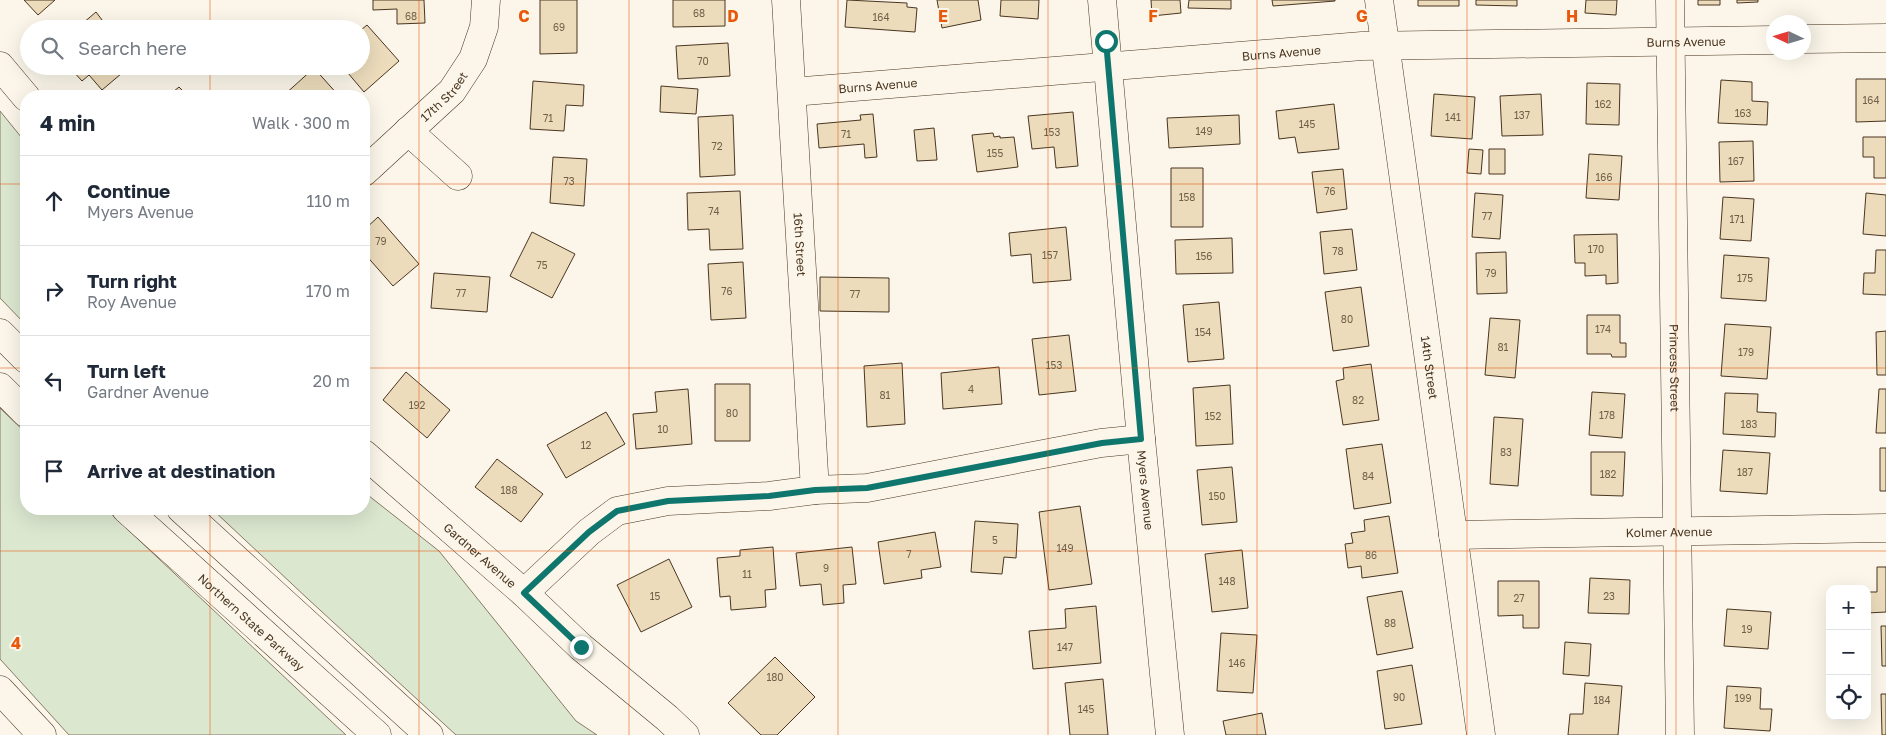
<!DOCTYPE html>
<meta charset="utf-8">
<style>
body{margin:0;font-family:"Golos Text",sans-serif;background:#f6f6f7;color:#1f2937}
.controls{position:absolute;right:15px;bottom:15px;display:grid;overflow:hidden;border-radius:10px;box-shadow:0 5px 20px #0002}
.controls button{width:45px;height:45px;display:grid;place-items:center;padding:0;border:0;border-bottom:1px solid #e0e1e3;background:#fff;color:#1f2937;font:25px sans-serif}
.compass{position:absolute;left:1766px;top:15px;width:45px;height:45px;border-radius:50%;background:#fff;box-shadow:0 5px 20px #0002;rotate:274deg}
.stop{position:absolute;width:15px;height:15px;margin:-11px;border:4px solid #0f766e;border-radius:50%;background:#fff}
.stop.end{background:#0f766e;border-color:#fff;box-shadow:0 1px 5px #0008}
.list{margin:0;padding:0;list-style:none}
h2{display:flex;justify-content:space-between;align-items:center;height:65px;margin:0;padding:0 20px;font-size:21px}
h2 small{font-size:16px;font-weight:400;color:#747a83}
.list li{display:grid;grid-template-columns:32px 1fr auto;gap:15px;align-items:center;box-sizing:border-box;height:90px;padding:0 20px;border-top:1px solid #e0e1e3}
.list b{display:block;font-size:19px;white-space:nowrap}
.list p{margin:0;font-size:16px;white-space:nowrap;color:#747a83}
.list em{font-size:16px;font-style:normal;color:#747a83}
.icon{flex:none;width:28px;height:28px;fill:none;stroke:currentColor;stroke-width:2;stroke-linecap:round;stroke-linejoin:round}
.map{position:relative;flex:none;width:1886px;height:735px;overflow:hidden}
.search{position:absolute;background:#fff;box-shadow:0 5px 20px #0002;left:20px;top:20px;width:350px;height:55px;display:flex;align-items:center;gap:12px;box-sizing:border-box;padding:0 18px;border-radius:28px;color:#747a83;font-size:19px}
.panel{position:absolute;background:#fff;box-shadow:0 5px 20px #0002;left:20px;top:90px;width:350px;height:425px;border-radius:20px}
.map>svg:first-child{display:block}
</style>
<div class="map">
<svg width="1886" height="735" viewBox="0 0 1886 735">
<rect width="100%" height="100%" fill="#fbf6e9"/>
<path fill="#dce7d0" stroke="#887966" d="M0 111 26 143V325L0 298Z
M0 408 26 433V509H106L346 735H69L0 659Z
M364 492 439 551 576 721 597 735H456L308 599 212 509H364Z"/>
<path fill="#ecdcbc" stroke="#4a3520" d="M24 0H55L38 15Z
M373 0H424L425 23 397 24V9L373 10Z
M540 0H577V53L540 54Z
M673 0H725V26L673 27Z
M847 0 907 3V7L917 8 915 32 845 27Z
M937 0H978L981 20 942 28Z
M1001 0H1039L1038 19 1000 16Z
M1151 0H1180L1181 13 1152 16Z
M1189 0H1231V9L1188 8Z
M1272 0H1335V1L1273 6Z
M1418 0H1459V6H1418Z
M1476 0H1517V6L1476 5Z
M1586 0H1617L1616 15 1585 13Z
M1698 0H1720V5H1698Z
M1737 0H1758V2L1737 3Z
M96 12 109 29H76Z
M367 25 399 61 364 92 342 66H361V30Z
M728 43 730 76 678 79 676 46Z
M76 66H127L128 68 102 90 89 75 82 81 72 70Z
M314 68 339 96H283Z
M1856 79H1886V121L1856 122Z
M1721 80 1752 82V101L1768 102 1767 125 1718 123Z
M533 81 584 85 583 106 566 105 564 131 530 129Z
M1587 83 1620 84 1619 125 1586 124Z
M661 86 698 89 696 114 660 112Z
M179 87 188 96H168Z
M1434 94 1475 97 1472 139 1431 136Z
M1541 94 1543 135 1502 136 1500 96Z
M1334 104 1339 149 1298 153 1295 137 1279 139 1276 111Z
M1073 112 1078 166 1056 168 1054 147 1032 149 1028 116Z
M873 114 877 157 865 158 864 144 819 148 817 124 861 120 860 115Z
M733 115 735 175 700 177 698 117Z
M1239 115 1240 144 1169 148 1167 118Z
M934 128 937 160 917 161 914 130Z
M993 133 994 137 1000 136V138L1014 137 1018 167 977 172 972 135Z
M1863 137H1886V178H1874V157H1863Z
M1753 141 1754 181 1720 182 1719 142Z
M1469 149 1483 150 1481 174 1467 173Z
M1489 149H1505V174H1489Z
M1589 154 1622 156 1619 200 1586 198Z
M553 157 587 159 584 206 550 203Z
M1171 168H1203V227H1171Z
M1343 169 1347 209 1317 213 1312 172Z
M740 191 743 249 710 250 709 229 688 230 687 193Z
M1475 193 1503 195 1500 239 1472 237Z
M1866 193 1886 195V236L1863 234Z
M1723 197 1754 199 1751 241 1720 239Z
M378 217 419 264 393 286 364 253V230Z
M1066 227 1071 280 1033 283 1031 254 1011 256 1009 233Z
M1352 229 1357 270 1324 274 1320 232Z
M532 232 575 254 552 298 510 276Z
M1617 234 1618 283 1606 284V275L1585 276V263H1575L1574 235Z
M1232 238 1233 273 1176 274 1175 240Z
M1876 250H1886V295L1863 294 1864 273H1875Z
M1506 252 1507 293 1477 294 1476 253Z
M1724 255 1769 258 1766 301 1721 298Z
M743 262 746 318 711 320 708 264Z
M434 273 490 277 487 312 431 308Z
M820 277 889 278V312L820 311Z
M1361 287 1369 346 1333 351 1325 292Z
M1219 302 1224 359 1188 362 1183 305Z
M1587 315H1620V343H1626V357H1612L1611 354H1587Z
M1490 318 1520 320 1515 378 1485 375Z
M1725 324 1771 327 1767 379 1721 376Z
M1886 331V375H1877L1876 332Z
M1069 335 1076 391 1039 395 1032 339Z
M902 363 905 424 867 427 864 366Z
M1371 364 1379 420 1343 425 1336 381 1344 379 1343 368Z
M999 367 1002 404 943 409 941 373Z
M406 372 450 410 427 438 383 400Z
M715 384H750V441H715Z
M1230 385 1233 444 1196 446 1193 388Z
M688 389 692 444 636 449 633 414 657 412 655 392Z
M1879 389H1886V433H1876Z
M1592 392 1625 394 1622 438 1589 435Z
M1725 393 1758 394 1757 412 1776 413 1775 437 1723 434Z
M606 412 625 444 566 478 547 445Z
M1494 417 1523 419 1518 486 1490 484Z
M1382 444 1391 503 1354 509 1346 449Z
M1880 448H1886V491H1880Z
M1723 450 1770 453 1767 494 1720 491Z
M1591 452H1625L1623 496 1591 495Z
M497 459 543 494 521 522 475 487Z
M1232 467 1237 522 1202 525 1197 470Z
M1080 506 1092 584 1049 590 1039 512Z
M1389 516 1398 573 1362 578 1361 566 1348 568 1345 544 1353 543 1351 533 1365 531 1364 520Z
M975 521 1018 524 1016 558 1004 557 1002 574 971 572Z
M935 532 941 567 921 570 922 578 884 584 878 542Z
M773 547 776 589 765 590 766 607 731 610 730 596 720 597 717 558 740 556V550Z
M852 547 856 584 843 585 844 603 823 605 821 584 800 586 796 553Z
M1242 550 1248 608 1212 612 1205 554Z
M669 559 692 607 641 632 617 585Z
M1877 567H1886V612L1867 613V592H1877Z
M1590 578 1630 580 1629 614 1588 613Z
M1498 581H1539V628H1523V615L1498 616Z
M1402 591 1413 648 1377 655 1367 597Z
M1096 606 1101 663 1033 669 1029 631 1066 628 1065 609Z
M1727 609 1771 612 1768 649 1724 646Z
M1881 626H1886V666H1882Z
M1221 633 1257 635 1253 693 1217 691Z
M1565 642 1591 644 1589 676 1563 674Z
M775 657 815 697 777 735H761L728 703Z
M1412 665 1422 724 1385 729 1377 671Z
M1103 679 1108 735H1070L1065 683Z
M1585 683 1622 686 1618 735H1568L1570 714H1583Z
M1727 686 1761 688 1760 709H1772L1770 731 1724 728Z
M1881 694H1886V735H1882Z
M1262 713 1266 735H1226L1223 721Z"/>
<g fill="none" stroke-linecap="round" stroke-linejoin="round">
<defs>
<g id="minor">
<path id="s1" d="M786 0 815 490"/>
<path id="s2" d="M1102 0 1141 439 1170 735"/>
<path id="s3" d="M1379 0 1481 735"/>
<path id="s4" d="M1670 0 1680 735"/>
<path d="M1804 39 1886 38"/>
<path d="M0 66 26 97"/>
<path id="s5" d="M792 92 1362 46 1774 40"/>
<path d="M408 131 458 176"/>
<path id="s6" d="M364 172 452 91 473 59 484 27 486 0"/>
<path id="s7" d="M364 454 524 593 581 647 667 718 685 735"/>
<path id="s8" d="M1453 535 1886 528"/>
<path d="M524 593 589 532 617 511 668 501 769 496 815 490 867 488 1101 443 1141 439"/>
<path d="M0 690 42 735"/>
</g>
<g id="highway">
<path d="M0 333 26 359"/>
<path d="M0 387 26 413"/>
<path id="s9" d="M126 509 377 735"/>
<path d="M181 509 429 735"/>
</g>
</defs>
<use href="#minor" stroke="#4a3520" stroke-width="29"/>
<use href="#highway" stroke="#4a3520" stroke-width="29"/>
<use href="#minor" stroke="#fbf6e9" stroke-width="28"/>
<use href="#highway" stroke="#fbf6e9" stroke-width="28"/>
</g>
<g fill="none" stroke-linecap="round" stroke-linejoin="round">
<path stroke="#0f766e" stroke-width="6" d="M581 647 524 593 589 532 617 511 668 501 769 496 815 490 867 488 1102 443 1141 439 1106 41"/>
</g>
<path fill="none" stroke="#e8590c" stroke-width="1" stroke-opacity="0.55" d="M210 0V29M419 0V735M629 0V735M838 0V735M1048 0V735M1257 0V735M1467 0V735M1676 0V735M210 66V96M0 184H26M364 184H1886M0 368H26M364 368H1886M210 509V735M0 551H1886"/>
<g text-anchor="middle" dominant-baseline="central" stroke-width="4" stroke-linejoin="round" paint-order="stroke">
<g font-size="10" fill="#725f47">
<text x="699" y="13">68</text>
<text x="411" y="16">68</text>
<text x="881" y="17">164</text>
<text x="559" y="27">69</text>
<text x="703" y="61">70</text>
<text x="1871" y="100">164</text>
<text x="1603" y="104">162</text>
<text x="1743" y="113">163</text>
<text x="1522" y="115">137</text>
<text x="1453" y="117">141</text>
<text x="548" y="118">71</text>
<text x="1307" y="124">145</text>
<text x="1204" y="131">149</text>
<text x="1052" y="132">153</text>
<text x="846" y="134">71</text>
<text x="717" y="146">72</text>
<text x="995" y="153">155</text>
<text x="1736" y="161">167</text>
<text x="1604" y="177">166</text>
<text x="569" y="181">73</text>
<text x="1330" y="191">76</text>
<text x="1187" y="197">158</text>
<text x="714" y="211">74</text>
<text x="1487" y="216">77</text>
<text x="1737" y="219">171</text>
<text x="381" y="241">79</text>
<text x="1596" y="249">170</text>
<text x="1338" y="251">78</text>
<text x="1050" y="255">157</text>
<text x="1204" y="256">156</text>
<text x="542" y="265">75</text>
<text x="1491" y="273">79</text>
<text x="1745" y="278">175</text>
<text x="727" y="291">76</text>
<text x="461" y="293">77</text>
<text x="855" y="294">77</text>
<text x="1347" y="319">80</text>
<text x="1603" y="329">174</text>
<text x="1203" y="332">154</text>
<text x="1503" y="347">81</text>
<text x="1746" y="352">179</text>
<text x="1054" y="365">153</text>
<text x="971" y="389">4</text>
<text x="885" y="395">81</text>
<text x="1358" y="400">82</text>
<text x="417" y="405">192</text>
<text x="732" y="413">80</text>
<text x="1607" y="415">178</text>
<text x="1213" y="416">152</text>
<text x="1749" y="424">183</text>
<text x="663" y="429">10</text>
<text x="586" y="445">12</text>
<text x="1506" y="452">83</text>
<text x="1745" y="472">187</text>
<text x="1608" y="474">182</text>
<text x="1368" y="476">84</text>
<text x="509" y="490">188</text>
<text x="1217" y="496">150</text>
<text x="995" y="540">5</text>
<text x="1065" y="548">149</text>
<text x="909" y="554">7</text>
<text x="1371" y="555">86</text>
<text x="826" y="568">9</text>
<text x="747" y="574">11</text>
<text x="1227" y="581">148</text>
<text x="655" y="596">15</text>
<text x="1609" y="596">23</text>
<text x="1519" y="598">27</text>
<text x="1390" y="623">88</text>
<text x="1747" y="629">19</text>
<text x="1065" y="647">147</text>
<text x="1237" y="663">146</text>
<text x="775" y="677">180</text>
<text x="1399" y="697">90</text>
<text x="1743" y="698">199</text>
<text x="1602" y="700">184</text>
<text x="1086" y="709">145</text>
</g>
<g font-size="12" fill="#4a3520" stroke="#fbf6e9">
<text stroke="none"><textPath href="#s5" startOffset="896">Burns Avenue</textPath></text>
<text stroke="none"><textPath href="#s5" startOffset="491">Burns Avenue</textPath></text>
<text stroke="none"><textPath href="#s5" startOffset="86">Burns Avenue</textPath></text>
<text stroke="none"><textPath href="#s6" startOffset="110">17th Street</textPath></text>
<text stroke="none"><textPath href="#s1" startOffset="245">16th Street</textPath></text>
<text stroke="none"><textPath href="#s3" startOffset="371">14th Street</textPath></text>
<text stroke="none"><textPath href="#s4" startOffset="368">Princess Street</textPath></text>
<text stroke="none"><textPath href="#s2" startOffset="492">Myers Avenue</textPath></text>
<text stroke="none"><textPath href="#s8" startOffset="216">Kolmer Avenue</textPath></text>
<text stroke="none"><textPath href="#s7" startOffset="154">Gardner Avenue</textPath></text>
<text stroke="none"><textPath href="#s9" startOffset="169">Northern State Parkway</textPath></text>
</g>
</g>
<g font-size="16" text-anchor="middle" font-weight="bold" fill="#e8590c" stroke="#fbf6e9" stroke-width="4" stroke-linejoin="round" paint-order="stroke">
<text x="524" y="22">C</text>
<text x="733" y="22">D</text>
<text x="943" y="22">E</text>
<text x="1153" y="22">F</text>
<text x="1362" y="22">G</text>
<text x="1572" y="22">H</text>
<text x="16" y="649">4</text>
</g>
</svg>
<div class="controls">
<button>+</button>
<button>−</button>
<button><svg class="icon" aria-label="locate" viewBox="0 0 24 24"><circle cx="12" cy="12" r="6"/><path d="M12 2v4M12 18v4M2 12h4M18 12h4"/></svg></button>
</div>
<svg class="compass" viewBox="-18 -18 36 36"><path d="M0-13l5 13h-10z" fill="#e53935"/><path d="M0 13l5-13h-10z" fill="#747a83"/></svg>
<div class="stop" style="left:1106px;top:41px"></div>
<div class="stop end" style="left:581px;top:647px"></div>
<div class="search"><svg class="icon" aria-label="search" viewBox="0 0 24 24"><circle cx="10" cy="10" r="6"/><path d="M15 15l6 6"/></svg>Search here</div>
<section class="panel">
<h2>4 min<small>Walk · 300 m</small></h2>
<ul class="list">
<li><svg class="icon" aria-label="ahead" viewBox="0 0 24 24"><path d="M12 20V5M6 11l6-6 6 6"/></svg><div><b>Continue</b><p>Myers Avenue</p></div><em>110 m</em></li>
<li><svg class="icon" aria-label="right" viewBox="0 0 24 24"><path d="M7 20v-9h11M14 6l5 5-5 5"/></svg><div><b>Turn right</b><p>Roy Avenue</p></div><em>170 m</em></li>
<li><svg class="icon" aria-label="left" viewBox="0 0 24 24"><path d="M17 20v-9H6M10 6l-5 5 5 5"/></svg><div><b>Turn left</b><p>Gardner Avenue</p></div><em>20 m</em></li>
<li><svg class="icon" aria-label="arrive" viewBox="0 0 24 24"><path d="M6 21V4h12l-3 4 3 4H6"/></svg><div><b>Arrive at destination</b></div></li>
</ul>
</section>
</div>
